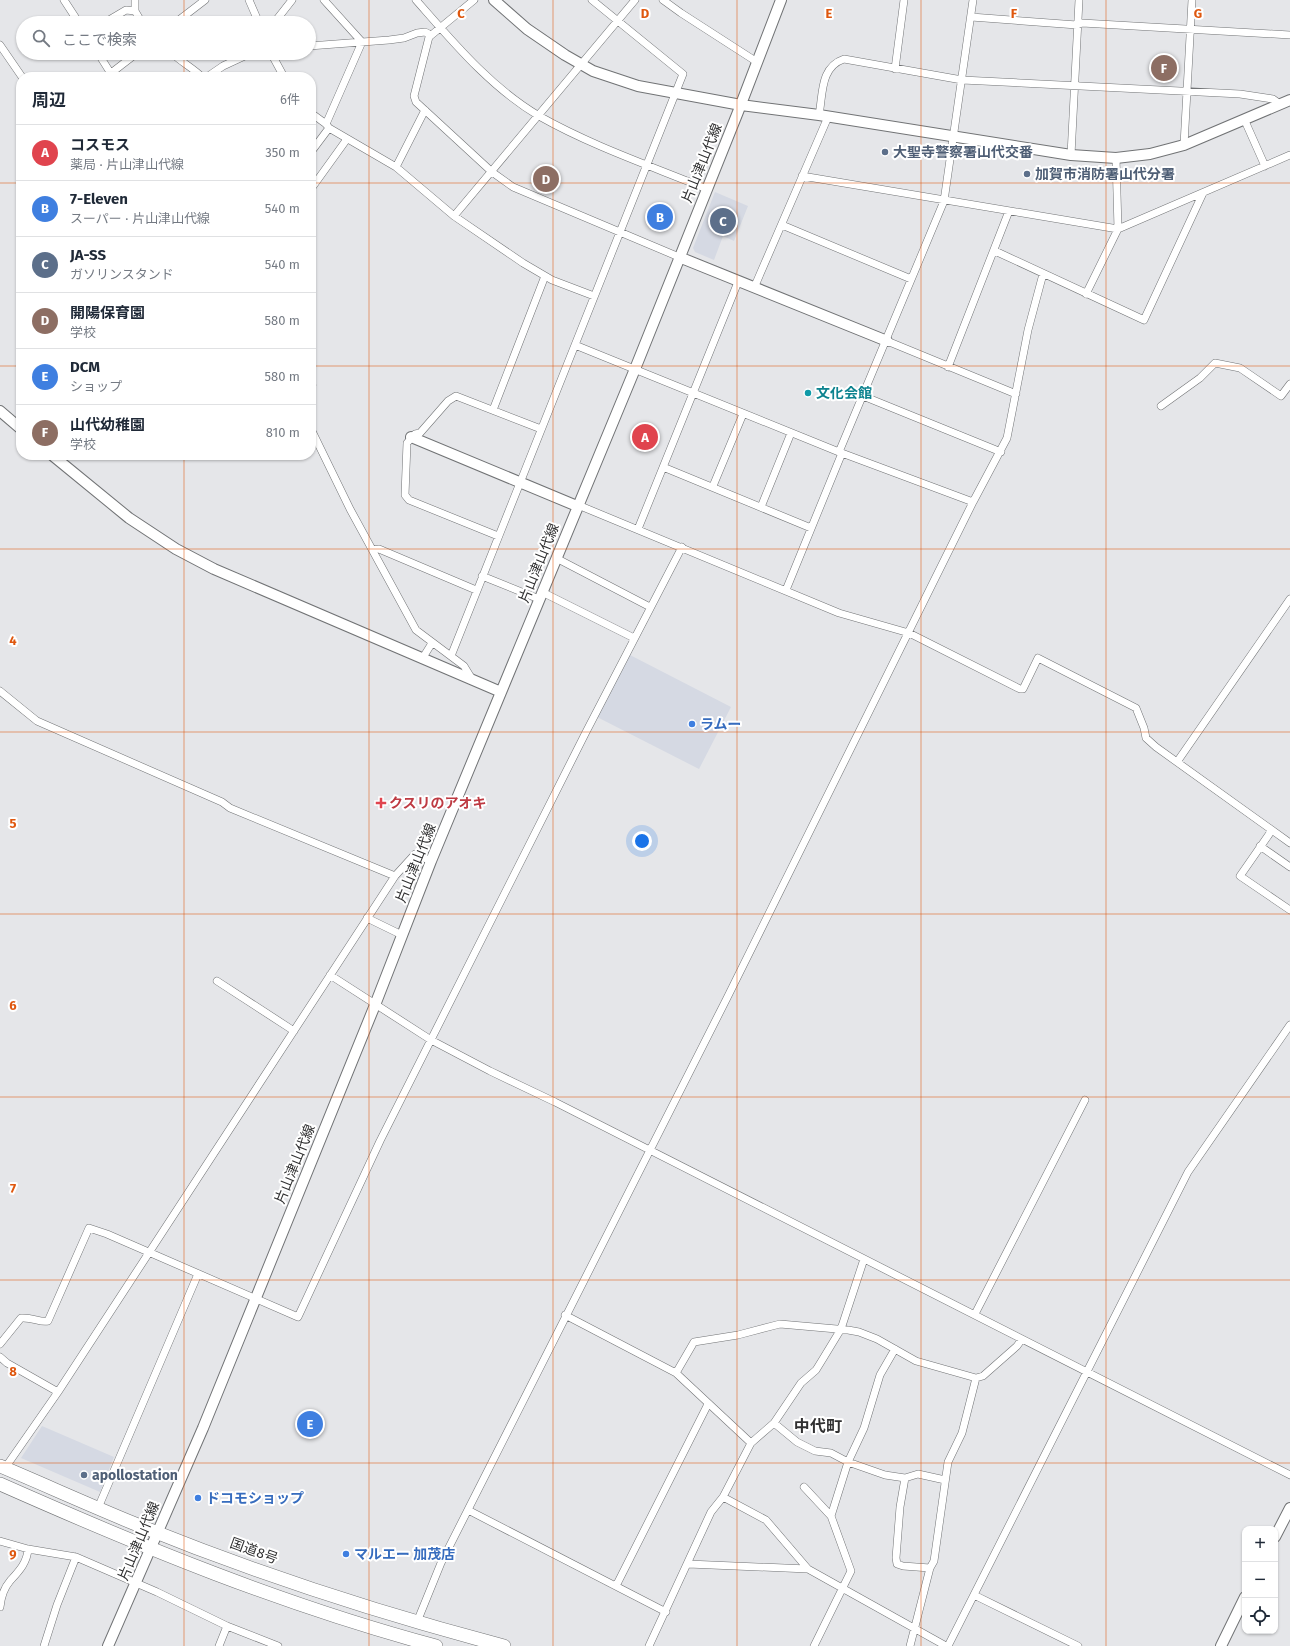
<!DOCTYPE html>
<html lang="ja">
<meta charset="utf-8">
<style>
body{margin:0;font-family:"Fira Sans","Noto Sans JP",sans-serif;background:#f6f6f7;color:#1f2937}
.controls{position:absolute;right:12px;bottom:12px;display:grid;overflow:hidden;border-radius:8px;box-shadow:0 1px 3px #0004}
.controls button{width:36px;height:36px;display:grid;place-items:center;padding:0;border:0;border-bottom:1px solid #e0e1e3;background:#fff;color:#1f2937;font:20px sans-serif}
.you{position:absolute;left:642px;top:841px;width:14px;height:14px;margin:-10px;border:3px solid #fff;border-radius:50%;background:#1a73e8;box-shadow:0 0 0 6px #1a73e833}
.badge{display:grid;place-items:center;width:26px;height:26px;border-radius:50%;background:#217649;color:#fff;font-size:13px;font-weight:700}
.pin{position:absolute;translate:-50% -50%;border:2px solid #fff;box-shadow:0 1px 4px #0006}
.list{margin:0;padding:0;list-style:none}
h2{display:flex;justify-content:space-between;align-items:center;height:52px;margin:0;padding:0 16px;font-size:17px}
h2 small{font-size:13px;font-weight:400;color:#747a83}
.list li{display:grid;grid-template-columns:26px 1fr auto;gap:12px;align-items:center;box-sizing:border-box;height:56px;padding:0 16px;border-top:1px solid #e0e1e3}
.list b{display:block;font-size:15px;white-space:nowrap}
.list p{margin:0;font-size:13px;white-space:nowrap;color:#747a83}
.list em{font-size:13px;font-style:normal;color:#747a83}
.icon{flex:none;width:22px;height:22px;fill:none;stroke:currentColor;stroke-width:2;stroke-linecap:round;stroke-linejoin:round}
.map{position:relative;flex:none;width:1290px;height:1646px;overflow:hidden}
.search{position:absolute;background:#fff;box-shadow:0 1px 3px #0004;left:16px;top:16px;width:300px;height:44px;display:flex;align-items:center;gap:10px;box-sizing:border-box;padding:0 14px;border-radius:22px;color:#747a83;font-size:15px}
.panel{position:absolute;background:#fff;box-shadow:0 1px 3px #0004;left:16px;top:72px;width:300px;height:388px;border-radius:16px}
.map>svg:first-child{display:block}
</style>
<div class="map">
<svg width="1290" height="1646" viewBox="0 0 1290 1646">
<rect width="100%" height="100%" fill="#e5e6e9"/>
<path fill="#d5d9e3" d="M715 192 748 206 734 241 723 236 714 260 695 252 693 248Z
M630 655 731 707 699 769 597 717Z
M42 1426 114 1457 100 1492 21 1458Z"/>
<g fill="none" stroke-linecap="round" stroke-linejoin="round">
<defs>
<path id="street" d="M64 0 79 23
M135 0V11L142 23
M249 0 259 23
M324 0 362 42
M416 0C453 42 490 87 539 116 592 146 651 166 707 189
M474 0 429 37 414 96 416 102 492 172 513 187 679 257
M663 0 681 13 757 62
M971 17 1077 25 1082 23 1290 35
M104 23 126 10 135 11
M175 23 205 0
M274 23 292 0
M0 45 22 77
M309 46 389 40 404 38 417 33 425 32 431 35
M98 53 113 77
M172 53C181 62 193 68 202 77
M271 53 284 77
M895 69 904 0
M106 77 137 53
M207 77 223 66 251 53
M311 113 326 124 329 128 396 167 454 216 523 263 552 280 594 296
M819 115C823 94 820 67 844 59L962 80 1240 94 1273 99 1280 104
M1245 121 1265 166
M326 124 362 42
M1184 145 1192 0
M311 152 329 128
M1071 155 1079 0
M396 167 425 110
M802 176 1118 229 1290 155
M311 189 347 139
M454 216 635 0
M782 225 911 279
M995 251 1144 320 1203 193
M754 288 828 117
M1086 294 1118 229 1116 158
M887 341 1016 394
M575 345 839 452 973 502
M948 367 1009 211
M311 384 312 385
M863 396 1001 452
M1161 406 1200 378 1215 363 1240 368 1281 396 1290 384
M493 410 545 276
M311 429 350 509 416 630 464 666 472 679
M839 452 944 201 973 0
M663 467 811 528
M713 486 743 414
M578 505 839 613 909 633 1020 689H1023L1038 658 1136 708 1144 728 1146 738 1156 747 1290 843
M761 507 791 433
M638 529 738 282
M498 536 409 500 405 495 407 443 415 434 420 433 448 401 456 396 541 429
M373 550 379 549 476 590
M556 558 650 607
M482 576 539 599
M786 590 842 453
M542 592 634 638
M451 656 683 74 592 0
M422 659 432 643
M0 691 37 721 222 802 230 808 395 876
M1177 762 1290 599
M1272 830 1240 876 1290 910
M1260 846 1290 867
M367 918 402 935
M330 975 431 1040 490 1071 555 1102 1290 1475
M217 981 294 1031
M975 1314 1085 1100
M565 1315 676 1373 751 1443
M0 1344 21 1318C33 1317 40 1323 48 1321L89 1228 107 1234 298 1317 380 1141 585 734 682 547
M0 1357 7 1363 58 1392
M676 1373 694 1342 738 1335 780 1324 848 1330 859 1332 877 1339 916 1361 976 1378 983 1376 1017 1346 1022 1339
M774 1423 797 1442 815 1451 831 1453 848 1462 885 1475 905 1478 918 1474 945 1480
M5 1468 58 1392 395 876 415 854 431 861
M905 1478 900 1507 896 1558 897 1564 903 1566 930 1568
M804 1487 831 1516
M723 1497 766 1520 808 1569
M98 1508 198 1274
M468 1510 666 1612
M0 1541 28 1549 76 1557 157 1592 227 1626 278 1646
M688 1564 808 1569 946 1646
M616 1586 708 1404
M974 1595 1078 1646
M0 1607C1 1598 4 1588 10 1581 19 1571 27 1563 28 1549
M417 1622 441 1563 727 998 973 502 1007 438 1028 330 1043 274
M44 1646 57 1605 76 1557
M219 1646 227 1626
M649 1646 711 1512 723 1497 751 1443 774 1423 801 1383 816 1370 824 1357 841 1329 864 1259
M814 1646 851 1571 831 1516 848 1462 864 1428 880 1375 895 1349
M910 1646 930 1568 934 1561 948 1462 962 1433 976 1378
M948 1646 1188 1172 1290 1025"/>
<path id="secondary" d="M494 0 527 29 565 55 593 71 638 86 741 105 819 115 1071 155 1116 158 1150 154 1184 145 1290 100
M679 257 887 341
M0 411 21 429
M411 437 577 506
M52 455 129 518 176 549 214 569 501 692
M1275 1537 1290 1508
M108 1646 203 1428 375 1005 431 861 635 369 738 112 781 0
M1221 1646 1245 1597"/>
<path id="highway" d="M0 1466C45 1485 89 1505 133 1523 253 1572 378 1613 504 1646
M0 1484C142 1547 286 1606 436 1646"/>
</defs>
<use href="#street" stroke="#717375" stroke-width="8"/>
<use href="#secondary" stroke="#717375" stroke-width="12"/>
<use href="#highway" stroke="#717375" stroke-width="14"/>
<use href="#street" stroke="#fff" stroke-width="7"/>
<use href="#secondary" stroke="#fff" stroke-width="10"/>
<use href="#highway" stroke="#fff" stroke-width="13"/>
</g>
<path fill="none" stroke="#df570e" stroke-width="1" stroke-opacity="0.55" d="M184 0V23M369 0V1646M553 0V1646M737 0V1646M921 0V1646M1106 0V1646M184 53V77M0 183H21M311 183H1290M0 366H21M311 366H1290M184 455V1646M0 549H1290M0 732H1290M0 914H1290M0 1097H1290M0 1280H1290M0 1463H1290"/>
<g fill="#5c6f8a" stroke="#fff" stroke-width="1.5">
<circle cx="885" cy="152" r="4"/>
<circle cx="1027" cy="174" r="4"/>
<circle cx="84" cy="1475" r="4"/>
</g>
<circle fill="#0f9aa8" stroke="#fff" stroke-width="1.5" cx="808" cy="393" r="4"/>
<g fill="#3f7fe0" stroke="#fff" stroke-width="1.5">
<circle cx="692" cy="724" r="4"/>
<circle cx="198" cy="1498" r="4"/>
<circle cx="346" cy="1554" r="4"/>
</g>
<path fill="#e0444e" stroke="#fff" stroke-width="1.5" d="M379 797h4v4h4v4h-4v4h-4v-4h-4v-4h4z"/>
<g text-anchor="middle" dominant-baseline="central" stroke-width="4" stroke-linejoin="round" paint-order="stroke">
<g font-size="14" font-weight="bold" fill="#4e5e75" stroke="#fff" text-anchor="start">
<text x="893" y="152">大聖寺警察署山代交番</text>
<text x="1035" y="174">加賀市消防署山代分署</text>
<text x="92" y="1475">apollostation</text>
</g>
<g font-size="14" fill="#313132" stroke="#fff">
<text transform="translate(702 163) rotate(-68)">片山津山代線</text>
<text transform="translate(539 563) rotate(-68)">片山津山代線</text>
<text transform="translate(416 863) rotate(-68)">片山津山代線</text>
<text transform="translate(295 1164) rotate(-68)">片山津山代線</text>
<text transform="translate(139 1541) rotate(-67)">片山津山代線</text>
<text transform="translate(254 1551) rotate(20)">国道8号</text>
</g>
<g font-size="14" font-weight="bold" fill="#0d838f" stroke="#fff" text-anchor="start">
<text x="816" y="393">文化会館</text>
</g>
<g font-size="14" font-weight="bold" fill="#366cbe" stroke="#fff" text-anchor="start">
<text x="700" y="724">ラムー</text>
<text x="206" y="1498">ドコモショップ</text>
<text x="354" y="1554">マルエー 加茂店</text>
</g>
<g font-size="14" font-weight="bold" fill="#be3a42" stroke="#fff" text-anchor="start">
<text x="389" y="803">クスリのアオキ</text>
</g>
<g font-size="16" font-weight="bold" fill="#313132" stroke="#fff">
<text x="818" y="1426">中代町</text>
</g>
</g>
<g font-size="13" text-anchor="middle" font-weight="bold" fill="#df570e" stroke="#fff" stroke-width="4" stroke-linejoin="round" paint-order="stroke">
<text x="461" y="18">C</text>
<text x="645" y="18">D</text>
<text x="829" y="18">E</text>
<text x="1014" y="18">F</text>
<text x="1198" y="18">G</text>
<text x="13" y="645">4</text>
<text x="13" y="828">5</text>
<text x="13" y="1010">6</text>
<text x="13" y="1193">7</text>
<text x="13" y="1376">8</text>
<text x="13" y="1559">9</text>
</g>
</svg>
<div class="controls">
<button>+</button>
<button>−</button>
<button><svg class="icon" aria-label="locate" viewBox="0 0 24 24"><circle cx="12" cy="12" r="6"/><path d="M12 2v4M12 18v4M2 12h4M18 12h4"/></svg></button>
</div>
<div class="you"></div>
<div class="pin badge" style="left:645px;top:437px;background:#e0444e">A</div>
<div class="pin badge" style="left:660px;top:217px;background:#3f7fe0">B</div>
<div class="pin badge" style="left:723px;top:221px;background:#5c6f8a">C</div>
<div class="pin badge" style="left:546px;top:179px;background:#8d6e63">D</div>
<div class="pin badge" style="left:310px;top:1424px;background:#3f7fe0">E</div>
<div class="pin badge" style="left:1164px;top:68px;background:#8d6e63">F</div>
<div class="search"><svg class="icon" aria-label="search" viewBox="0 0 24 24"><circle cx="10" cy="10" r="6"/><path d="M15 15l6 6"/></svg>ここで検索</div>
<section class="panel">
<h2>周辺<small>6件</small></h2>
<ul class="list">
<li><span class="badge" style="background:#e0444e">A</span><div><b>コスモス</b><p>薬局 · 片山津山代線</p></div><em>350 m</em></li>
<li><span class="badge" style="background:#3f7fe0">B</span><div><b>7-Eleven</b><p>スーパー · 片山津山代線</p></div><em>540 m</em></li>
<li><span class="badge" style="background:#5c6f8a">C</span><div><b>JA-SS</b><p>ガソリンスタンド</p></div><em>540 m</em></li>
<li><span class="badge" style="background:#8d6e63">D</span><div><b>開陽保育園</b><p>学校</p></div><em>580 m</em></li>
<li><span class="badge" style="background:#3f7fe0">E</span><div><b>DCM</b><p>ショップ</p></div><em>580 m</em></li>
<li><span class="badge" style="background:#8d6e63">F</span><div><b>山代幼稚園</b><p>学校</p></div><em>810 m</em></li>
</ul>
</section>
</div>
